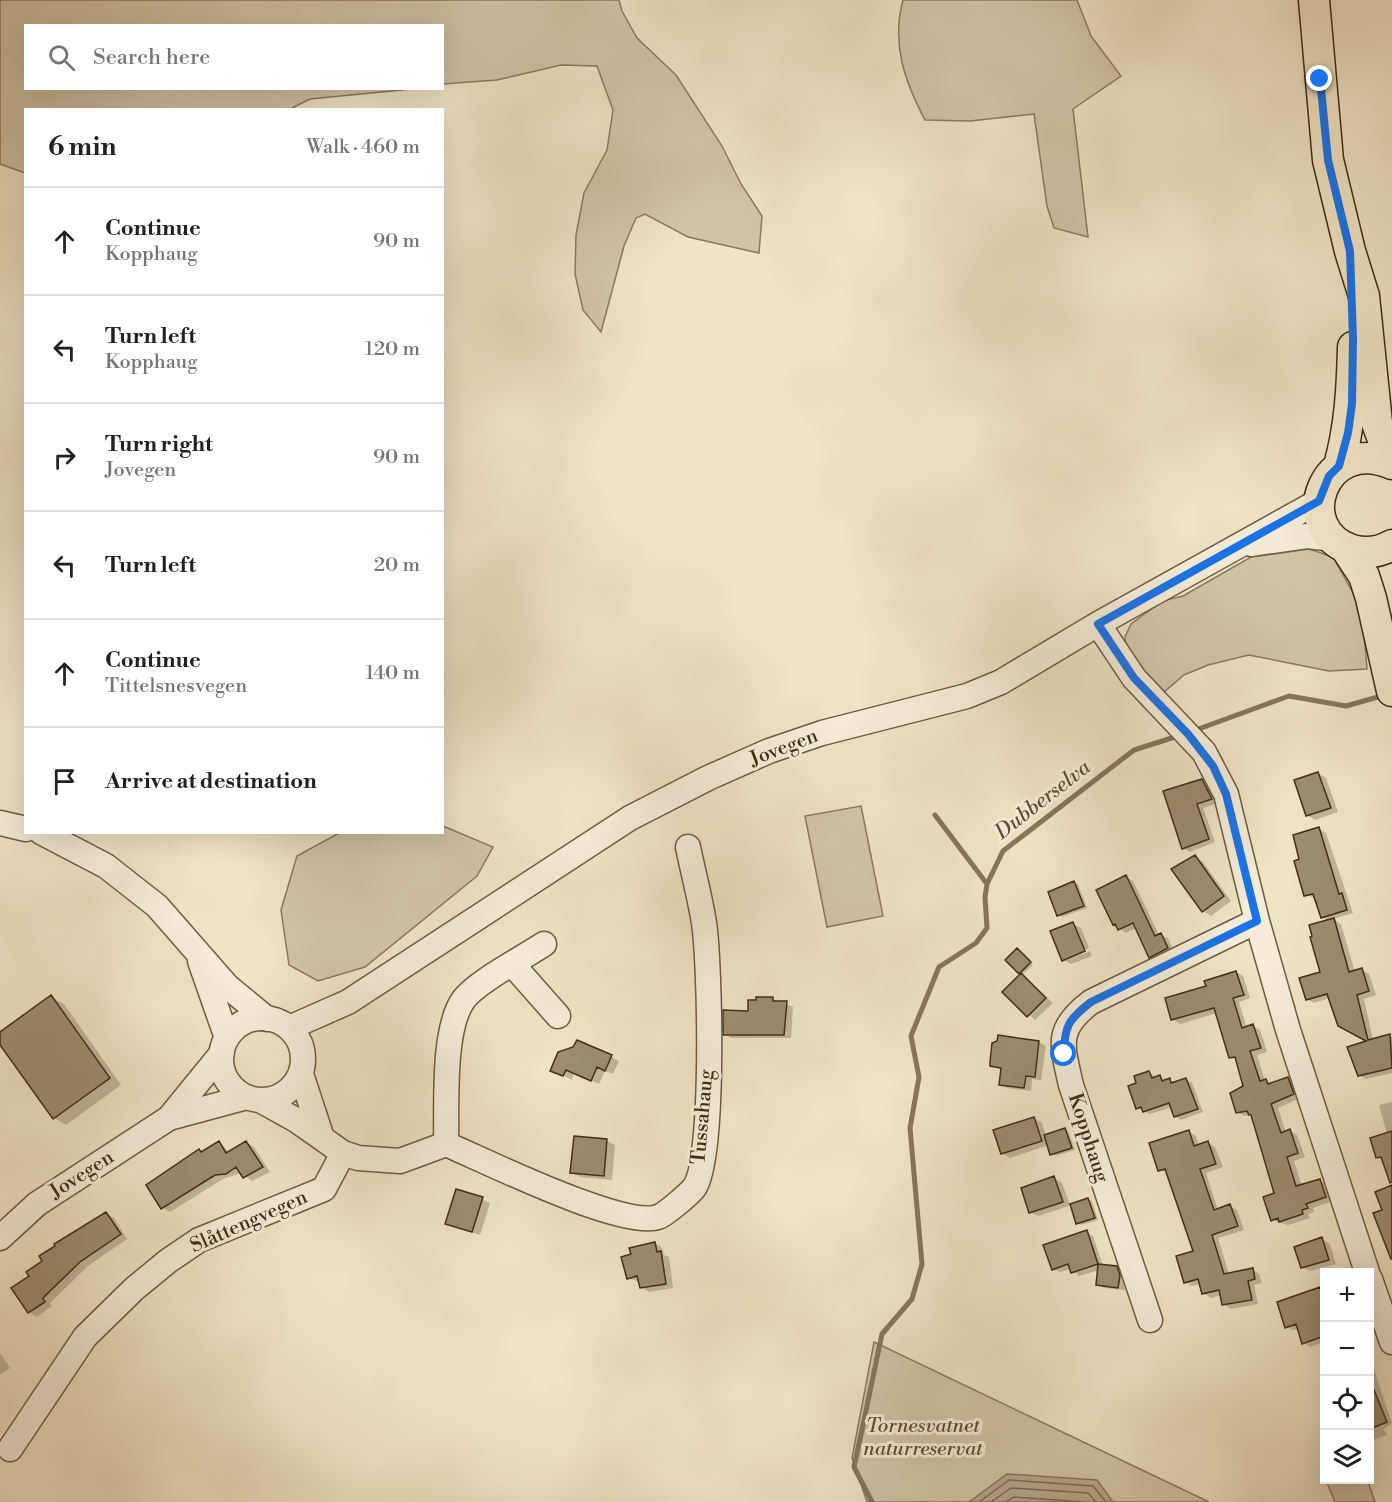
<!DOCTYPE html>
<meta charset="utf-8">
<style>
body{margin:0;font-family:"Libre Bodoni",serif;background:#f6f6f6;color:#202124}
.controls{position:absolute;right:18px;bottom:18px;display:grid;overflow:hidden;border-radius:0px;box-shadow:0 6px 24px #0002}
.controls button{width:54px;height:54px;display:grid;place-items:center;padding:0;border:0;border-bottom:2px solid #e0e0e0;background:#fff;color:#202124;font:30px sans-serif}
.stop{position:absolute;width:18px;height:18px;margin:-14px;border:4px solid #1a73e8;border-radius:50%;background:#fff}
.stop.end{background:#1a73e8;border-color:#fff;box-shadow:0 2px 6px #0008}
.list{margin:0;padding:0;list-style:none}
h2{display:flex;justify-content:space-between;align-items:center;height:78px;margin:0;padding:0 24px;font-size:26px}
h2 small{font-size:20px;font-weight:400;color:#757577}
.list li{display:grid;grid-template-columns:39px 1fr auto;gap:18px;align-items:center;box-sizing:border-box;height:108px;padding:0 24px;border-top:2px solid #e0e0e0}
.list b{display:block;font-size:22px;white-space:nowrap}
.list p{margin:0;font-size:20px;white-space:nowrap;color:#757577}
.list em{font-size:20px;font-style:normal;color:#757577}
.icon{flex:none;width:33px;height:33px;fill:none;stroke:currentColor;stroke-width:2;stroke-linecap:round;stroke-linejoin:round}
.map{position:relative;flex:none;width:1392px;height:1502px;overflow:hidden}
.search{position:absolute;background:#fff;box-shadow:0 6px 24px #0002;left:24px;top:24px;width:420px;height:66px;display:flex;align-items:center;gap:15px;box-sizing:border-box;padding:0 21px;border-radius:0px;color:#757577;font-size:22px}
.panel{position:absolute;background:#fff;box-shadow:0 6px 24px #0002;left:24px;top:108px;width:420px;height:726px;border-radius:0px}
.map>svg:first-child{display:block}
</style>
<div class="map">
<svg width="1392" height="1502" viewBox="0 0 1392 1502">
<rect width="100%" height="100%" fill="#f0e4c5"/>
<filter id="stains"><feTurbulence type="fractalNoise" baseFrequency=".00333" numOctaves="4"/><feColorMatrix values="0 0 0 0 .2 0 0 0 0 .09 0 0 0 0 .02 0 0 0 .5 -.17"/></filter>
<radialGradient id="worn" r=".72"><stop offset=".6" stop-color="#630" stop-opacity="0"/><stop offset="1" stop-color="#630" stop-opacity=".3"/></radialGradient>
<path fill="#d2c5a7" stroke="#8a7a5e" stroke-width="1.5" d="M0 0H619L622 11 637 38 676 75 722 146 741 184 762 216 759 253 688 237 645 214 636 218 624 246 601 332 583 310 575 274 576 235 584 193 607 150 613 110 597 66 561 65 497 80 443 84 442 26H26V88L412 89 310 99 290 109 26 110 25 173 0 164Z
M903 0H1077L1091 36 1121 76 1073 109 1088 237 1054 228 1047 206 1034 114 970 121 925 120C905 82 891 44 903 0Z
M1309 549 1333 557 1362 609 1367 669 1329 671 1249 655 1208 665 1184 675 1164 692 1150 682 1126 652 1125 637 1131 624 1162 601 1183 596 1251 557Z
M861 806 883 916 827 927 805 816Z
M443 826 493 847 477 876 365 967 318 981 289 965 281 910 297 856 339 833 442 832Z
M874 1342 1209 1502H867L852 1458Z
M1326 1480H1350L1352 1483 1368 1482 1375 1502H1335Z"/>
<path fill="#b4a689" stroke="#86765a" stroke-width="1.5" d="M1007 1474 1097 1480 1113 1502H969Z"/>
<path fill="#0003" d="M1318 773 1326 778 1338 812 1315 820 1307 815Z
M1202 781 1209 785 1218 803 1203 808 1215 842 1190 852 1183 848Z
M1319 829 1326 833 1353 913 1333 919 1341 924 1355 972 1362 970 1369 974 1376 995 1364 999 1373 1040 1392 1037V1073L1366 1079 1359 1075 1370 1041 1339 1025 1330 998 1314 1003 1307 999 1322 973 1329 921 1322 917 1316 898 1306 895 1300 860Z
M1195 857 1203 862 1231 901 1211 916 1203 911 1173 869Z
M1126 877 1133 881 1159 935 1168 938 1174 952 1157 961 1150 957 1136 928 1126 933 1114 924Z
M1074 883 1078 884 1087 908 1062 917 1059 915Z
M1073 924 1081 928 1089 948 1067 957V960L1090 951 1092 956 1071 964 1064 960Z
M1021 952 1033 965 1022 975 1053 1003 1035 1020 1004 992 1022 974 1020 972Z
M1236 972 1243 976 1250 998 1239 1002 1247 1028 1253 1026 1260 1030 1267 1052 1257 1055 1265 1081 1272 1084 1288 1079 1296 1083 1300 1098 1278 1108 1286 1133 1290 1131 1297 1135 1305 1157 1294 1161 1302 1186 1320 1181 1328 1185 1333 1201 1313 1208 1314 1212 1308 1214 1310 1218 1288 1225 1272 1220 1276 1194 1262 1153 1265 1152 1251 1115 1245 1116 1237 1112 1245 1087 1238 1061 1231 1057 1217 1013 1180 1024 1173 1019 1207 987Z
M51 997 64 1004 121 1085 66 1125 54 1118 0 1042V1034Z
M773 999 793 1007 791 1038H731L725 1034 749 1013Z
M1039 1042 1046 1046 1041 1080 1032 1079 1031 1091 1007 1088 1000 1084 1002 1070 991 1066Z
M611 1057 619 1061 613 1074 605 1071 599 1084 574 1073 572 1080 552 1070Z
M1149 1072 1156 1078 1159 1077 1176 1083 1186 1080 1192 1083 1203 1112 1181 1120 1175 1116 1172 1107 1150 1114 1138 1108V1084Z
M1392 1102V1167L1378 1157 1387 1134 1379 1105Z
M1034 1118 1042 1123 1046 1136 1065 1129 1068 1131 1075 1150 1055 1156 1049 1145 1010 1158 1002 1153Z
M1189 1132 1196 1136 1199 1146 1208 1143 1215 1147 1223 1167 1206 1173 1218 1210 1230 1206 1237 1210 1244 1230 1218 1238 1229 1274 1252 1269 1259 1274 1262 1283 1254 1285 1258 1304 1231 1309 1223 1304 1221 1295 1211 1298 1204 1293 1201 1284 1192 1286 1185 1282 1195 1252 1168 1173 1160 1170Z
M575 1138 607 1141 615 1145 612 1180 580 1177 572 1172Z
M219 1142 230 1153 246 1142 254 1147 270 1172 252 1181 241 1173 223 1179 170 1212 162 1207 199 1151 203 1153Z
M1054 1178 1062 1183 1070 1205 1088 1199 1092 1201 1098 1220 1081 1225 1077 1223 1072 1205 1038 1216 1030 1212Z
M482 1199 490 1203 480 1235 447 1223Z
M106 1213 114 1218 127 1239 88 1266 50 1303 52 1306 37 1317 29 1312 13 1289Z
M1086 1232 1093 1236 1103 1266 1116 1267 1123 1271 1125 1290 1104 1288 1097 1284 1099 1270 1079 1276 1071 1269 1060 1272 1053 1269Z
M1322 1239 1330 1244 1336 1264 1310 1271 1302 1267Z
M655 1243 662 1248 664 1255 669 1257 673 1288 649 1292 641 1287 639 1282 628 1278Z
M1320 1289 1324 1291V1342L1310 1347 1304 1343 1299 1329 1293 1330 1286 1326Z
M0 1353 10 1368 0 1375Z
M1370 1357 1392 1423 1384 1429 1387 1435 1370 1441Z"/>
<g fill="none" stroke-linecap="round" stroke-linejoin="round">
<path stroke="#7a6a4e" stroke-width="1.5" d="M979 1502 1009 1480 1093 1486 1106 1502
M991 1502 1011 1488 1088 1493 1096 1502
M1006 1502 1014 1497 1085 1502"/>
<path stroke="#86765a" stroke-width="5" d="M1193 731 1289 696 1346 706 1385 695
M935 815 987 884
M872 1502 854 1467 862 1430 882 1334 912 1299 922 1264 910 1128 919 1077 911 1036 939 967 976 943 987 928 985 897 987 884 1003 851 1134 750 1178 736"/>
</g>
<path fill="#9c8d70" stroke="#412e14" stroke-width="1.5" d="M1318 772 1331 808 1306 816 1294 780Z
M1202 779 1212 799 1197 804 1209 839 1182 849 1163 791Z
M1319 827 1339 894 1342 893 1347 910 1321 918 1313 894 1304 896 1294 861 1299 859 1293 835Z
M1195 855 1224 896 1202 912 1171 869Z
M1126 875 1155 936 1161 933 1168 948 1149 958 1133 923 1118 930 1115 924 1113 925 1096 890Z
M1074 881 1084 906 1057 916 1048 892Z
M1334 918 1349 972 1362 968 1369 991 1357 995 1368 1040 1390 1034 1392 1068 1358 1076 1347 1047 1366 1041 1338 1026 1327 994 1306 1000 1299 978 1320 972 1310 937 1312 936 1309 925Z
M1073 922 1085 951 1062 961 1050 931Z
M1017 948 1031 962 1019 974 1005 960Z
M1236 971 1244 995 1233 998 1242 1028 1253 1024 1261 1048 1250 1051 1260 1081 1266 1079 1268 1084 1288 1077 1294 1094 1271 1104 1281 1133 1290 1129 1298 1153 1287 1157 1296 1186 1320 1179 1326 1197 1306 1204 1308 1208 1302 1210 1303 1214 1279 1222 1278 1218 1271 1221 1263 1197 1274 1193 1251 1115H1249L1247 1111 1236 1113 1230 1093 1243 1086 1235 1057 1229 1058 1214 1008 1171 1020 1165 998 1206 986 1204 981Z
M1021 973 1046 998 1027 1017 1002 992Z
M51 995 110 1078 53 1119 0 1045V1032Z
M756 997H773V1001H787L784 1035H723V1010L748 1011V1000H756Z
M998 1035 1039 1041 1035 1077 1026 1076 1024 1088 999 1085 1001 1068 990 1066V1062L992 1043 997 1041Z
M577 1040 612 1055 605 1071 597 1067 591 1081 566 1070 563 1076 550 1071 558 1052 573 1047Z
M1149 1071 1152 1078 1160 1075 1162 1081 1170 1078 1171 1083 1186 1078 1198 1109 1174 1117 1169 1103 1143 1112 1141 1107 1136 1109 1128 1086 1136 1083 1134 1076Z
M1034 1117 1042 1141 1001 1154 993 1130Z
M1065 1128 1072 1148 1050 1155 1044 1135Z
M1189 1130 1194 1146 1208 1141 1216 1164 1200 1169 1214 1210 1230 1204 1238 1226 1212 1235 1224 1274 1253 1268 1255 1279 1248 1281 1252 1300 1222 1305 1219 1290 1202 1294 1198 1279 1184 1283 1176 1256 1193 1251 1165 1169 1158 1171 1149 1143Z
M1392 1131V1182L1390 1183 1381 1157 1376 1158 1370 1138Z
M574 1136 607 1139 604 1176 570 1173Z
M219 1141 226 1153 246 1141 263 1167 243 1178 236 1167 226 1174 215 1175 161 1209 146 1185 199 1149 201 1152Z
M1054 1176 1063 1202 1029 1213 1021 1188Z
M1392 1185V1259H1391L1373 1213 1382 1210 1375 1192Z
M456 1189 483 1197 472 1232 445 1224Z
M1088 1198 1095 1218 1076 1224 1070 1204Z
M106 1212 121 1234 80 1262 43 1298 45 1302 28 1313 11 1288 29 1276 26 1272 42 1261 39 1256 55 1246 54 1244Z
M1087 1230 1098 1264 1117 1266 1120 1275 1118 1288 1096 1285 1098 1264 1071 1273 1068 1264 1052 1270 1043 1245Z
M1322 1237 1329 1260 1301 1268 1294 1247Z
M655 1242 657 1252 661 1251 666 1284 640 1288 637 1276 627 1279 621 1257 631 1254 629 1248Z
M1320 1287 1324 1301V1336L1302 1344 1296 1324 1285 1328 1277 1302Z
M1370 1380 1387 1422 1370 1429Z"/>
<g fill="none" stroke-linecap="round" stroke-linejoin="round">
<defs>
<path id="minor" d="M1251 544 1307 536 1334 539
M1098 624 1134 678 1204 752 1226 794 1257 921 1288 1030 1367 1272
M0 823 26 829
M41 832 106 866 157 906 227 986 267 1019
M200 961 227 1038
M513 965 558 1016
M221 1059a41 41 0 1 1 82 0a41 41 0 1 1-82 0Z
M289 1028 348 1002 630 818 708 778 769 751 822 733 967 696 1001 682 1098 624 1319 501
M301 1074 322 1138
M260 1100 296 1120 343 1153 358 1158 400 1161 446 1144C486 1161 623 1229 658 1217 665 1215 689 1194 694 1188 715 1161 710 963 704 923 700 897 693 872 688 847
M169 1118 247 1097
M446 1144C447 1107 442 1028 464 999 478 981 523 958 544 944
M0 1238 37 1204 169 1118 222 1053
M1370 1279 1392 1342
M1150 1320 1071 1085C1062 1045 1055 1029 1091 1002L1257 921
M10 1449 85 1337 134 1289 168 1261 199 1240 324 1189 343 1153"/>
<path id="major" d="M1314 0 1328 160 1350 251 1364 296 1377 423 1392 464
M1392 464C1324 434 1289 529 1352 550 1366 554 1380 552 1392 545
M1339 466C1350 426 1352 388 1353 347
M1345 547 1364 576 1371 598 1392 691"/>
</defs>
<use href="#minor" stroke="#6d5c40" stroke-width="27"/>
<use href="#major" stroke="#412e14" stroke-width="33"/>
<use href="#minor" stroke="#f5edd9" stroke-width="24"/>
<use href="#major" stroke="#f0e4c5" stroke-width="30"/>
</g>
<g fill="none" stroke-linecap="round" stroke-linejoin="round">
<path stroke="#1a73e8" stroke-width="8" d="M1064 1054C1064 1026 1069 1019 1091 1002L1257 921 1226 794 1213 766 1188 734 1134 678 1098 624 1319 501 1329 476 1339 466 1348 433 1352 404 1353 339 1350 251 1328 160 1320 79"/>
</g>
<g text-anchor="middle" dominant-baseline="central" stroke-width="6" stroke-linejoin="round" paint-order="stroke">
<g font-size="20" fill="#412e14" stroke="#f5edd9">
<text transform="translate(784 748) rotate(-21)">Jovegen</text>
<text transform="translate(703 1117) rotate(-85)">Tussahaug</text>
<text transform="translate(1088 1138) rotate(72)">Kopphaug</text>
<text transform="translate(82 1175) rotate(-33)">Jovegen</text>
<text transform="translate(249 1222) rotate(-24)">Slåttengvegen</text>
</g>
<g font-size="20" font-style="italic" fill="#5e4c31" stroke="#f5edd9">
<text x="923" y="1426">Tornesvatnet<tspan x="923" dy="23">naturreservat</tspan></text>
</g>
<g font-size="21" font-style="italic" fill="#5e4c31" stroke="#f5edd9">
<text transform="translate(1043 800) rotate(-38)">Dubberselva</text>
</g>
</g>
<rect width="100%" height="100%" filter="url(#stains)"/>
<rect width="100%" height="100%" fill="url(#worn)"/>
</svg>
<div class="controls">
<button>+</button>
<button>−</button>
<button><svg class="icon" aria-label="locate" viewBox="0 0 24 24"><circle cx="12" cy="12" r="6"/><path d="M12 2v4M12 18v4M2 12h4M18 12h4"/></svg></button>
<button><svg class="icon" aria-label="layers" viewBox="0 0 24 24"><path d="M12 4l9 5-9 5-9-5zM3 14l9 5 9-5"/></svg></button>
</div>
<div class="stop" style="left:1064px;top:1054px"></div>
<div class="stop end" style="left:1320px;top:79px"></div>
<div class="search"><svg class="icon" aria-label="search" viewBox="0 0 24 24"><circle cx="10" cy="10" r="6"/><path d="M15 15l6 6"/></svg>Search here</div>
<section class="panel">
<h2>6 min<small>Walk · 460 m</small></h2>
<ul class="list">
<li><svg class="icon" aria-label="ahead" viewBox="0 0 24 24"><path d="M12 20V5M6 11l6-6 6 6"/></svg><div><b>Continue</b><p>Kopphaug</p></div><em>90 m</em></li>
<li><svg class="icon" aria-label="left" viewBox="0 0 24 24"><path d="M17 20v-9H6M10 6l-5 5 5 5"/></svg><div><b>Turn left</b><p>Kopphaug</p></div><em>120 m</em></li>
<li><svg class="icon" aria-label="right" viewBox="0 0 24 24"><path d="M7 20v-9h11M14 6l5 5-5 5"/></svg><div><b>Turn right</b><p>Jovegen</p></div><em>90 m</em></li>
<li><svg class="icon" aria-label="left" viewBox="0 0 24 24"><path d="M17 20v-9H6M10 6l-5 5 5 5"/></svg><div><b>Turn left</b></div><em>20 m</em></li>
<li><svg class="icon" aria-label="ahead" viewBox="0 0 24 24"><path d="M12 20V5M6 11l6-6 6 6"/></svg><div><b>Continue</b><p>Tittelsnesvegen</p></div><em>140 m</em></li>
<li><svg class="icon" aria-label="arrive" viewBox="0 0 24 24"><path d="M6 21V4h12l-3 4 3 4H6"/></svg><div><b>Arrive at destination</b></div></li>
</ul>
</section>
</div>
